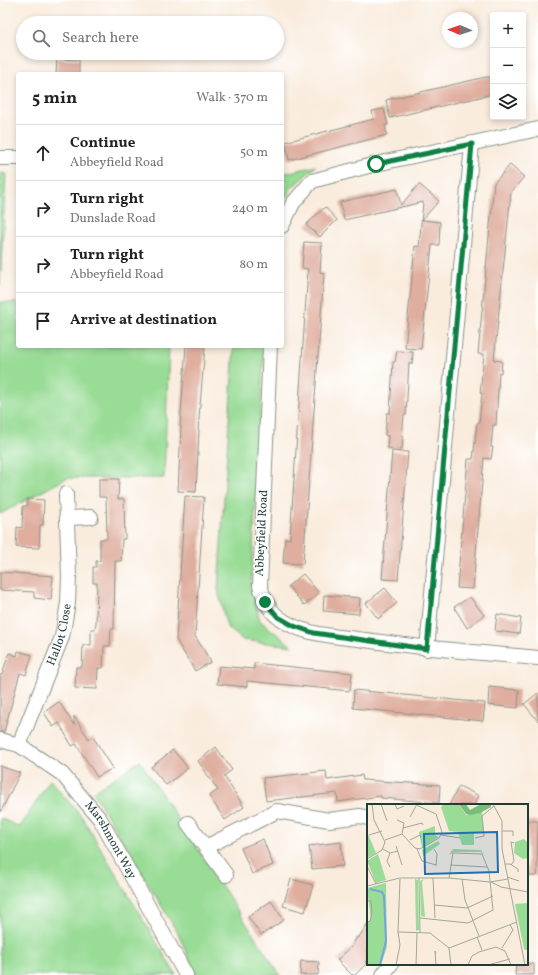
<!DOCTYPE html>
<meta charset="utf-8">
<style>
body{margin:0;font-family:Vollkorn,serif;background:#f6f6f6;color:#222}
.controls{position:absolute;right:12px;top:12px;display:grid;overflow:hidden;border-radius:4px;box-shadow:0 2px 6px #0003}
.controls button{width:36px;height:36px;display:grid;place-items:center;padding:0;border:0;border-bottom:1px solid #e0e0e0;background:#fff;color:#222;font:20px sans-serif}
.compass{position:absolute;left:442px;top:12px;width:36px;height:36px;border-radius:50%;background:#fff;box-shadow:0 2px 6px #0003;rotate:272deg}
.stop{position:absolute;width:12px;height:12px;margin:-9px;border:3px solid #0b8043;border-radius:50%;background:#fff}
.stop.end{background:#0b8043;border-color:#fff;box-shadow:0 1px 4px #0008}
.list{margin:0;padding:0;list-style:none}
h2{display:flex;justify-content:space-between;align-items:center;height:52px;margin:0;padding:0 16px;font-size:17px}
h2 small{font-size:13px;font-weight:400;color:#767676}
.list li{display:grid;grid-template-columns:26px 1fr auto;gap:12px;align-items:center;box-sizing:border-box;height:56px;padding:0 16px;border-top:1px solid #e0e0e0}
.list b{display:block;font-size:15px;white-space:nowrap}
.list p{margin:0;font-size:13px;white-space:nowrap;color:#767676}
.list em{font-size:13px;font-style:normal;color:#767676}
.icon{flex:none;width:22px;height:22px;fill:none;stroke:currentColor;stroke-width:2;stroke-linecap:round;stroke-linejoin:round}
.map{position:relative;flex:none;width:538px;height:975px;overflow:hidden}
.search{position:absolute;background:#fff;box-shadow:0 2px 6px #0003;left:16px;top:16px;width:268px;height:44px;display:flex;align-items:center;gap:10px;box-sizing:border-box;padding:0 14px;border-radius:22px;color:#767676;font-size:15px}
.panel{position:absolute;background:#fff;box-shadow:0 2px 6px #0003;left:16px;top:72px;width:268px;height:276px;border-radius:4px}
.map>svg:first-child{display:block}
</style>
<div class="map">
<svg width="538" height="975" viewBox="0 0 538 975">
<rect width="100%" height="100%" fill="#fff"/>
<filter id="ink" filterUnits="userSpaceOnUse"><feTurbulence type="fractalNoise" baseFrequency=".025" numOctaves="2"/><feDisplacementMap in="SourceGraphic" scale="8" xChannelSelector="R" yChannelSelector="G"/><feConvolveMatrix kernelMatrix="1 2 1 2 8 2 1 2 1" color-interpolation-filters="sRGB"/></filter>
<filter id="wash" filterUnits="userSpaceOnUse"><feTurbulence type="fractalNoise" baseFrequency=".012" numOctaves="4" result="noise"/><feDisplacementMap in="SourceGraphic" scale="16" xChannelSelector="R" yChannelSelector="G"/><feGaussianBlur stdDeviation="0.9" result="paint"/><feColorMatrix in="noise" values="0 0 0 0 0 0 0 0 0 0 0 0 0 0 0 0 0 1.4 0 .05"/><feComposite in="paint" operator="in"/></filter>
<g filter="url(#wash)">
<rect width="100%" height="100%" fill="#f9ecdd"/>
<path fill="#98dc95" stroke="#5c8c64" d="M316 166 291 188 282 205V174Z
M0 173 6 174 0 285Z
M0 302 18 303V346H169L164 478H67L0 514Z
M234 346H264L251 585 260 621 292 646 243 640 227 627 218 590Z
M140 761 280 975H196L179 935 93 792Z
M50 780 82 817 176 975H0V818L20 827Z"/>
<g id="blocks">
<path fill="#dfae9f" d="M57 59 79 60V74H56Z
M486 77H493V94L390 118 386 100Z
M384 109 388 125H385L387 135 289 160 285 142 374 119 372 111Z
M510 165 524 177 511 192 494 360 502 361 501 373 499 372 496 425H493L491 447H493L491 459 484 458 473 589 457 588 468 459H473L477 423H479L482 393H480L484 354H478L494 183Z
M419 184 439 201 422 220 440 222 439 245H432L421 349 405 348 415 246 419 247 423 202 344 220 340 202 397 189 401 205Z
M325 207 337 220 320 237 306 225Z
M304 242 322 243 320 272 324 273 303 564 283 563 285 538 290 539 308 269 302 268Z
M186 346H205L198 430H199L196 492 178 491 181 426H180Z
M397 351 413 352 412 364 409 363 406 415H404L402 437H403L402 449 387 448 388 436 385 435 387 413H390L393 362H395Z
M392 451 408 452 398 580 382 579Z
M99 479H119L118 499H124L125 539H122L121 561H115L114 629H111L110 646H104L103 668H98L97 689 75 688 76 667H82L83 645H91V629H95L96 623 97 583H93V567H96V561H100V539H107L106 497H99Z
M185 496 204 497 195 636 211 662 195 671 176 640Z
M27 499 44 500 43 525H40L39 548 16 547 17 527 22 528 23 506H27Z
M0 572 53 576 51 600 34 598V592L0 590Z
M303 574 319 593 304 605 288 586Z
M385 588 397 603 378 619 366 603Z
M324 595 360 598 359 614 323 611Z
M470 597 484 615 467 628 454 607Z
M497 614 521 618 519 634 495 631Z
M18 651 32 655 26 675 20 673 4 732H0V675H2L9 653 17 656Z
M254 663 352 673 350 691 247 681V687L217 684 219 666 254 669Z
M489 687 519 690 518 708 488 705Z
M354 690 485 703 483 721 353 708Z
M538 693V721L524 704Z
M59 702 74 725V716L89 739 93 737 113 768 97 777 76 744 72 746 59 723 53 727 44 712Z
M216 747 232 770 224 776 244 807 225 820 209 796 218 790 198 761Z
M173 750 188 768 166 785 151 767Z
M0 766 20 773 0 813Z
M326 771 327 780 362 775 363 780 440 785 439 803 381 798V796L338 802 337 793 266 801 263 778Z
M459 786 479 796 474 805H449Z
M527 821H538L537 876H527Z
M263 839 273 865 252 874 241 848Z
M341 842 343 866 312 869 309 846Z
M291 879 313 885 305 912 283 906Z
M271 901 284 920 261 935 248 917Z
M368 923V957L365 962 366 964 355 975H352L337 960 352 946 357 937H359Z
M301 961 319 962 318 975H300Z
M516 964H534V975H515Z"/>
</g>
</g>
<g filter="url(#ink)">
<use href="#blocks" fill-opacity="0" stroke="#8c9488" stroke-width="1"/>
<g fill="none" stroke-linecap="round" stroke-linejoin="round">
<defs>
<g id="minor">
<path d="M0 158H18"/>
<path d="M282 226 293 203 312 181 376 164 538 129"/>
<path d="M270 346 260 586C264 598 268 609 278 617 302 636 337 636 365 640 423 648 480 653 538 658"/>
<path d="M68 518 91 517"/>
<path d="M427 649 472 144"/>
<path id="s1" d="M0 740 19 745 62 774 100 819 186 975"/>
<path id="s2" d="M19 745 62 637 68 603 69 576 66 494"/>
<path d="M188 823 226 875"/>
<path d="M206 847 277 811 329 820 360 816 368 818"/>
<path d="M383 975 391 964"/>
</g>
</defs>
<use href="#minor" stroke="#8c9488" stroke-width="16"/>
<use href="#minor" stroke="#fff" stroke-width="14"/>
</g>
</g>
<g fill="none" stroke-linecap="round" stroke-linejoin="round" filter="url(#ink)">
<path stroke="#0b8043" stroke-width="5" d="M265 602 278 617 294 626 314 633 427 649 472 144 376 164"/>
</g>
<g text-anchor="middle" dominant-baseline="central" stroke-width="3.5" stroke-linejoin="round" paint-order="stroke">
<g font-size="12" fill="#1f3d34" stroke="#fff">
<text transform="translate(262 533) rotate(-87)">Abbeyfield Road</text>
<text stroke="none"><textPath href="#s2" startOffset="118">Hallot Close</textPath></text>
<text stroke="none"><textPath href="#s1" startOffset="154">Marshmont Way</textPath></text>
</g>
</g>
<g transform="translate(367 804)">
<rect width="161" height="161" fill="#f9ecdd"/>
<path d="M77 0H92L99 11 115 8 117 28H107V41H95L91 28 82 27 74 3ZM68 22V31L72 33 55 44 52 28ZM1 30 9 49 0 54V31ZM157 35 161 39V54L156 55 147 49 148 38ZM71 37 73 40 56 52 55 46ZM86 45 114 46 118 52 114 48H87L82 51ZM11 50 19 76 9 79 0 57ZM48 75 51 76 52 126 49 127ZM57 75 55 78 58 113 54 112 53 77ZM19 79 20 143 14 161H0V118L4 116 0 84ZM161 99V145L159 146 157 145 148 100Z" fill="#98dc95"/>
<path d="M92 0H99L103 6 114 0H124V3L113 9 103 11 99 10Z" fill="#7abc7e"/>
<path fill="none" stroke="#75a4de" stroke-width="2" d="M3 85 15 88 17 92 19 137 13 161"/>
<path fill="none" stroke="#a2a699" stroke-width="1" d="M14 0 20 17M28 0 30 5 37 2M126 0 135 17V45L158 161M43 13 49 2M30 16 37 19 35 30M36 24 55 19 56 21M135 27H146V32M2 31 15 27M74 31 93 34M108 34 117 32 115 12 127 2M18 36 35 30 48 44 53 45 72 34 75 28 69 10 47 0M43 36 53 31 54 34M29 42 35 61M16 45 23 49 31 47M50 45 55 57 69 61M67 45 70 50 69 62M0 55 15 46 18 38 7 16 5 0M138 60H143L151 65V68M83 61 120 63M144 61 147 57 144 38 147 39M0 62 9 80M23 63 20 57 23 49M140 73 152 77M52 74 53 129M66 74 68 114M95 75 98 96 112 132M124 78 134 83 161 88M0 82 33 74H82L123 78 141 75M0 97H4L5 108 3 117 0 118M67 101 100 104 126 92M53 114 101 119 126 106 122 67 115 50 86 49 82 74M31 128 63 129 82 144 150 118M110 133 115 146M82 144 84 161M135 144 146 126 143 121M69 150 68 147 69 161M29 161 33 141 31 128 33 75M49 161 50 129M101 161 105 152 112 148 129 143 138 147 144 161M121 161 143 155"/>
<path fill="#1f6fb2" fill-opacity="0.15" stroke="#1f6fb2" stroke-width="2" d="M130 28 131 68 58 70 57 30Z"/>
<rect width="161" height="161" fill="none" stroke="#1f3d34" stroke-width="2"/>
</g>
</svg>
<div class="controls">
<button>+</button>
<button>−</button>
<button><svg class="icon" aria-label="layers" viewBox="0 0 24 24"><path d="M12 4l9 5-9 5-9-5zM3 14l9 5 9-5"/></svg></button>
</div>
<svg class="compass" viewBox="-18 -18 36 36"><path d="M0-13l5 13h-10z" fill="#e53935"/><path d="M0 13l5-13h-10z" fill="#767676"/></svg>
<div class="stop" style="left:376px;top:164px"></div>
<div class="stop end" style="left:265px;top:602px"></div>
<div class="search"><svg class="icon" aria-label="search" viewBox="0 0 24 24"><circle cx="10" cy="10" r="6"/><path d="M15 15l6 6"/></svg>Search here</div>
<section class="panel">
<h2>5 min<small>Walk · 370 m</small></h2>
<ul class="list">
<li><svg class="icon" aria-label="ahead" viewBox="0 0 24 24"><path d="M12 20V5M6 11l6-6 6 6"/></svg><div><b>Continue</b><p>Abbeyfield Road</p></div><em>50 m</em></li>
<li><svg class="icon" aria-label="right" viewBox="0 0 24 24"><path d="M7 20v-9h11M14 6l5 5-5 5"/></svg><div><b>Turn right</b><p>Dunslade Road</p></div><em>240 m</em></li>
<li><svg class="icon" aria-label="right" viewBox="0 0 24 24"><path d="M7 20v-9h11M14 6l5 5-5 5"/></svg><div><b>Turn right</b><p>Abbeyfield Road</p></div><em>80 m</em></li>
<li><svg class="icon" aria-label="arrive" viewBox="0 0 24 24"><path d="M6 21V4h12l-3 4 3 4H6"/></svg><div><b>Arrive at destination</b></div></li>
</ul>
</section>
</div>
